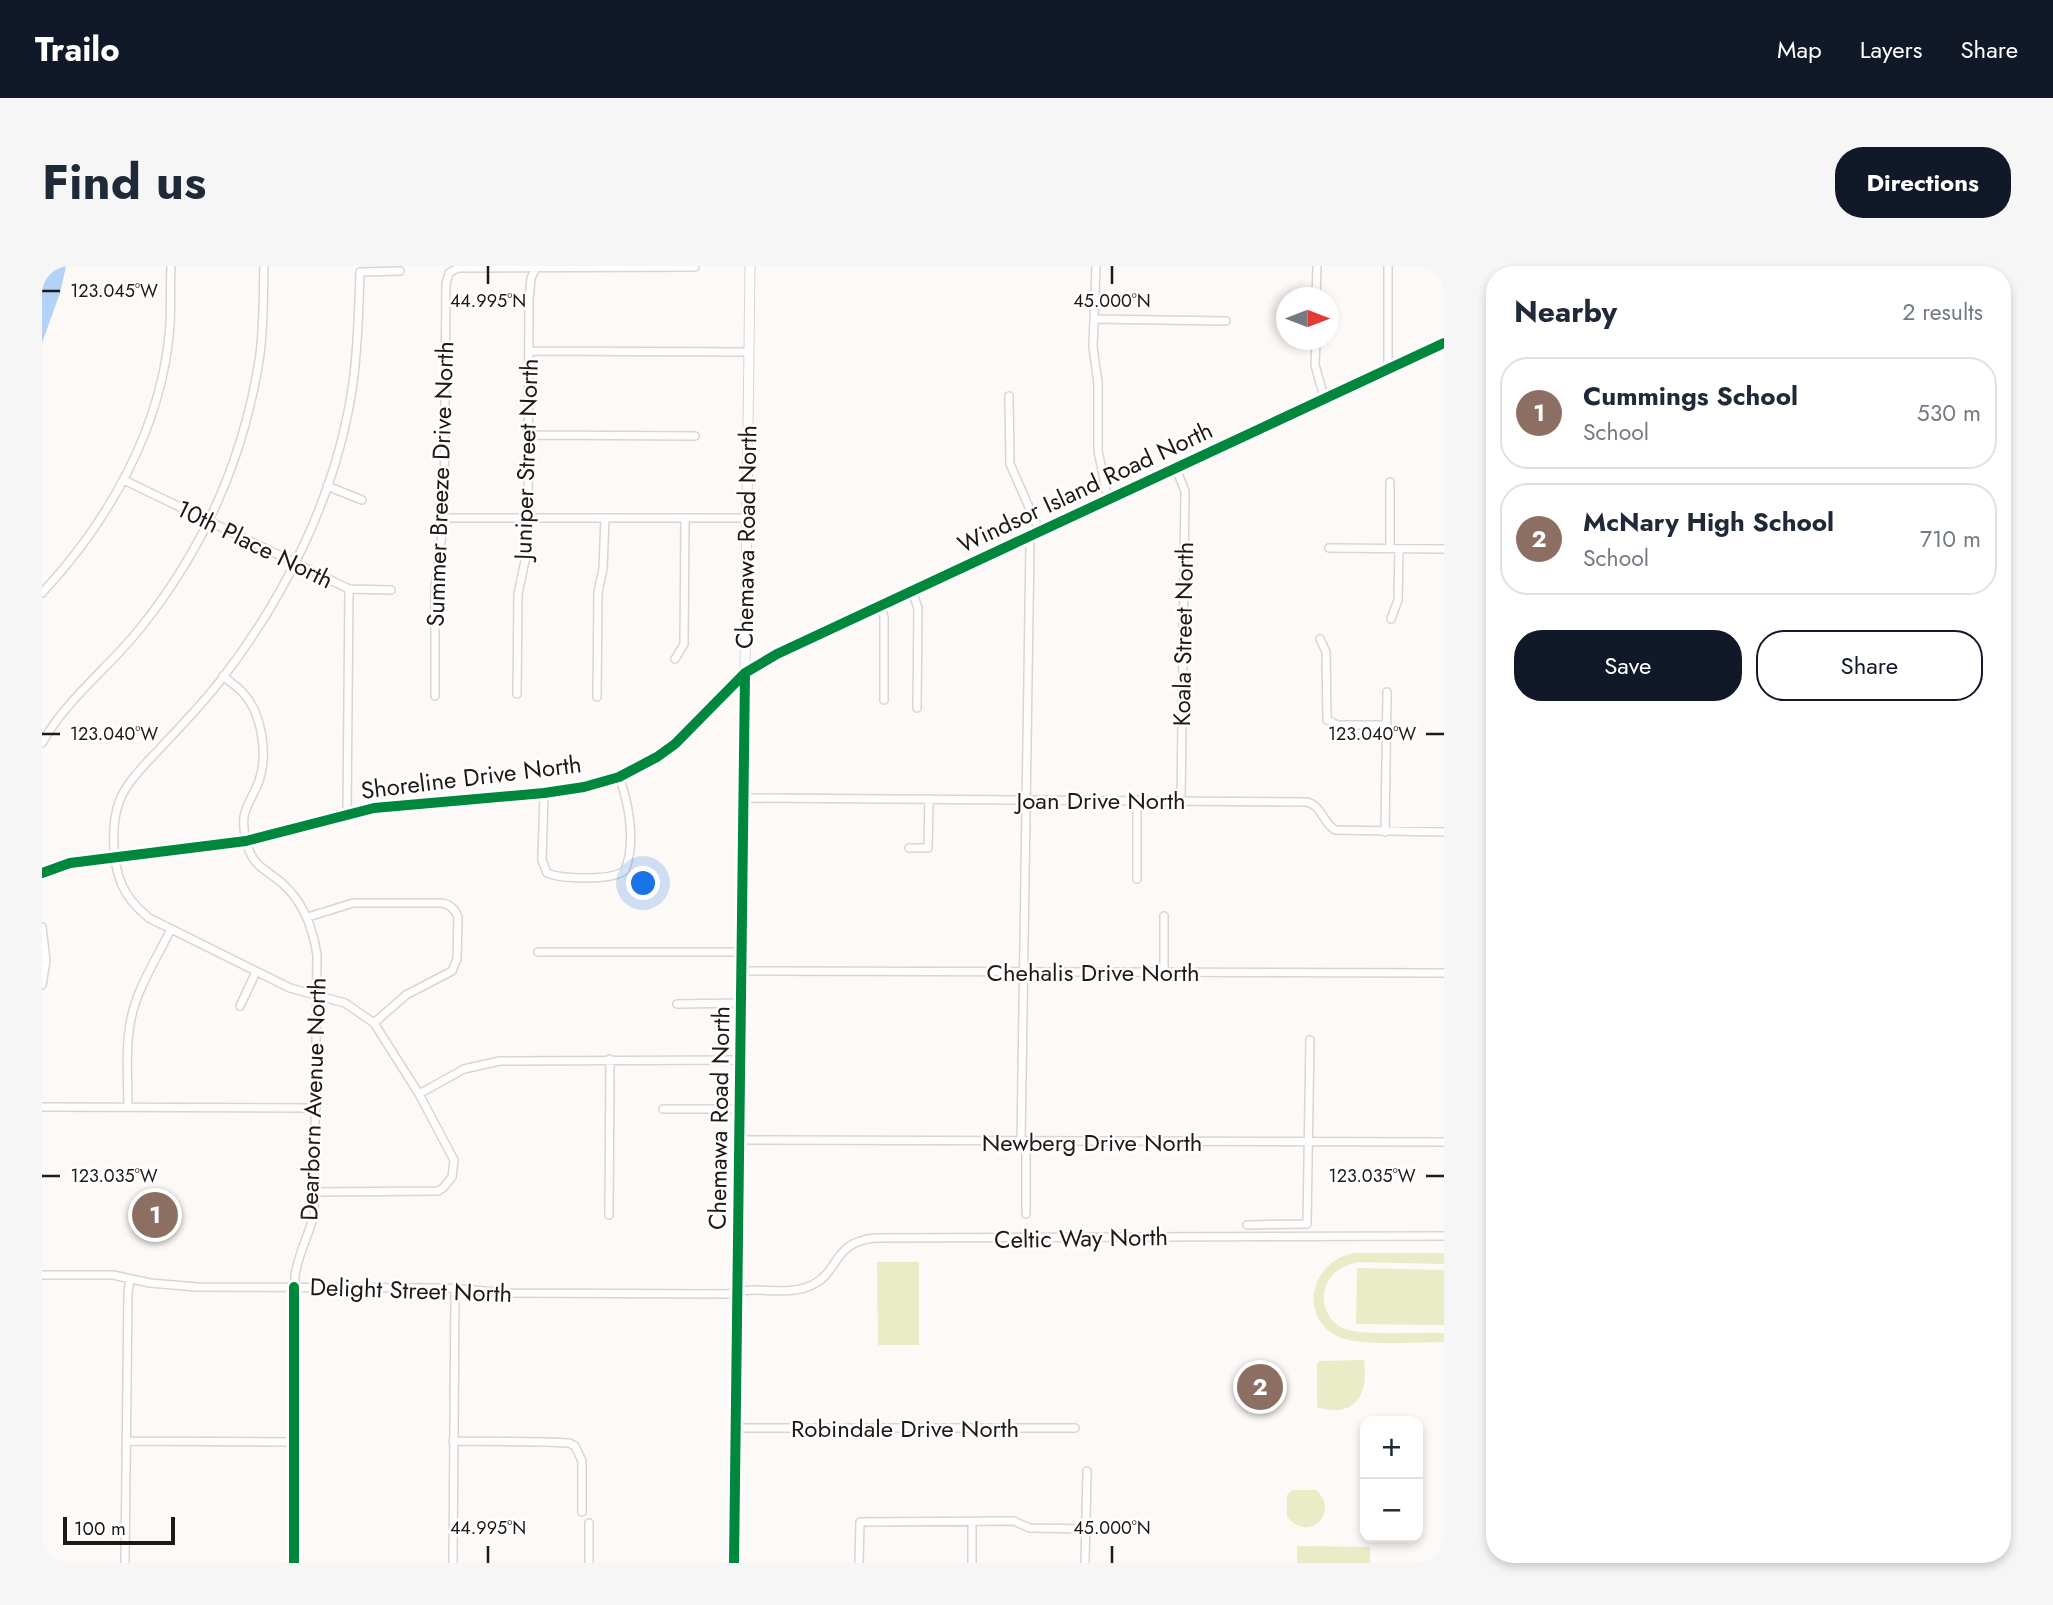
<!DOCTYPE html>
<meta charset="utf-8">
<style>
body{margin:0;font-family:Jost,sans-serif;background:#f6f6f7;color:#1f2937}
.controls{position:absolute;right:21px;bottom:21px;display:grid;overflow:hidden;border-radius:14px;box-shadow:0 4px 10px #0003}
.controls button{width:63px;height:63px;display:grid;place-items:center;padding:0;border:0;border-bottom:2px solid #e0e1e3;background:#fff;color:#1f2937;font:35px sans-serif}
.compass{position:absolute;left:1234px;top:21px;width:63px;height:63px;border-radius:50%;background:#fff;box-shadow:0 4px 10px #0003;rotate:90deg}
.scale{position:absolute;left:21px;bottom:18px;width:112px;box-sizing:border-box;padding-left:7px;border:4px solid #1f1916;border-top:0;font-size:19px;line-height:24px;white-space:nowrap;color:#1f1916;-webkit-text-stroke:5px #fff;paint-order:stroke}
.you{position:absolute;left:602px;top:618px;width:24px;height:24px;margin:-18px;border:5px solid #fff;border-radius:50%;background:#1a73e8;box-shadow:0 0 0 10px #1a73e833}
.badge{display:grid;place-items:center;width:46px;height:46px;border-radius:50%;background:#111827;color:#fff;font-size:23px;font-weight:700}
.pin{position:absolute;translate:-50% -50%;border:4px solid #fff;box-shadow:0 2px 7px #0006}
.list{margin:0;padding:0;list-style:none}
h2{display:flex;justify-content:space-between;align-items:center;height:91px;margin:0;padding:0 28px;font-size:30px}
h2 small{font-size:23px;font-weight:400;color:#747a83}
.list li{display:grid;grid-template-columns:46px 1fr auto;gap:21px;align-items:center;box-sizing:border-box;height:112px;margin:0 14px 14px;padding:0 14px;border:2px solid #e0e1e3;border-radius:28px}
.list b{display:block;font-size:26px;white-space:nowrap}
.list p{margin:0;font-size:23px;white-space:nowrap;color:#747a83}
.list em{font-size:23px;font-style:normal;color:#747a83}
.actions{display:flex;gap:14px;padding:21px 28px}
.actions a{flex:1;padding:16px 0;border:2px solid #111827;border-radius:28px;text-align:center;font-size:24px;color:#111827}
.actions .main{background:#111827;color:#fff}
.map{position:relative;flex:none;width:1402px;height:1297px;overflow:hidden;border-radius:28px}
header{display:flex;align-items:center;gap:42px;box-sizing:border-box;height:98px;padding:0 35px;background:#111827;color:#fff}
header strong{font-size:33px}
nav{display:flex;gap:38px;margin-inline-start:auto;font-size:24px}
.intro{display:flex;align-items:center;justify-content:space-between;box-sizing:border-box;height:168px;padding:0 42px}
h1{margin:0;font-size:49px}
.button{padding:18px 32px;border-radius:28px;background:#111827;color:#fff;font-size:24px;font-weight:700}
main{display:flex;gap:42px;padding:0 42px}
aside{flex:1;background:#fff;border-radius:28px;box-shadow:0 4px 10px #0003}
.map>svg:first-child{display:block}
</style>
<header>
<strong>Trailo</strong>
<nav><a>Map</a><a>Layers</a><a>Share</a></nav>
</header>
<div class="intro"><h1>Find us</h1><a class="button">Directions</a></div>
<main>
<div class="map">
<svg width="1402" height="1297" viewBox="0 0 1402 1297">
<rect width="100%" height="100%" fill="#fdf9f7"/>
<path fill="#e9ecc6" d="M1312 987H1402V998L1315 996C1301 1000 1288 1006 1283 1022 1278 1038 1287 1057 1303 1063 1323 1070 1378 1066 1402 1067V1076C1378 1076 1320 1080 1300 1072 1255 1055 1267 995 1312 987Z
M835 996H877V1079H836Z
M1315 1002 1402 1004V1059L1314 1058Z
M1322 1094C1327 1129 1313 1153 1275 1141V1099L1277 1095Z
M1251 1224H1274C1298 1245 1269 1278 1245 1251V1229Z
M1255 1280 1328 1281V1297H1255Z"/>
<path fill="#b3d2f8" d="M0 0H24L18 27 0 77Z"/>
<g fill="none" stroke-linecap="round" stroke-linejoin="round">
<defs>
<path id="minor" d="M1054 0 1051 81 1056 117V185L1066 233
M1274 32 1275 0
M1053 53 1184 55
M1274 74 1273 99 1282 131
M487 85 707 86
M1346 103V0
M967 130 968 198 998 266
M487 169 653 170
M1134 203 1143 225 1139 535
M82 214 307 323 349 324
M285 220 320 234
M402 252H705
M1287 282 1402 283
M1348 283V216
M870 325 876 342 875 442
M0 327C67 255 121 160 128 59 129 40 128 20 129 0
M838 340 842 351V434
M1349 353 1356 334 1357 283
M1278 373 1284 386 1285 454 1296 459H1345
M633 393 642 378 643 252
M181 410C188 416 196 421 202 428 220 448 226 489 217 515 207 541 197 543 204 575 211 602 223 602 241 618 262 637 271 662 275 689L272 948C267 969 256 988 253 1010L252 1297
M475 428 476 328 485 285 486 252 487 34 489 12 495 0
M393 430V321L402 252 404 18 407 7 416 2 653 1
M555 431 556 326 561 303 563 252
M0 477C25 432 69 400 100 360 162 282 201 194 217 95 222 64 221 32 222 0
M502 527 500 594 505 607C519 613 572 615 583 604 594 577 587 537 577 511
M703 532 1264 536C1279 538 1281 557 1293 564L1402 566
M305 547 307 323
M1343 566 1345 426
M867 582H886L887 533
M0 607 28 597 204 575 332 542 502 527 542 521 577 511 615 491 633 478 703 407
M1095 613V534
M266 651 311 637H399C408 638 413 643 416 651L415 693 410 705 364 729 332 757
M0 661 4 695 0 719
M496 686H701
M700 705 1402 707
M1122 706V650
M635 738 700 737
M198 740 214 706
M377 828 422 803 458 795 699 794
M0 841 274 842
M86 841C86 812 83 782 89 753 95 722 115 692 129 663
M621 843H698
M698 874 1402 876
M273 926 396 925 401 922 410 911 412 894 377 828 332 757 303 737 248 722 107 652C96 643 86 633 80 619 70 596 69 559 77 536 86 513 106 496 122 478 143 456 164 434 182 410 247 325 296 223 311 117 316 80 317 43 318 6L358 5
M984 948V885L979 876 988 279 985 272
M567 949 568 793
M1205 959 1265 958 1268 774
M0 1009H71L108 1017 155 1021 406 1022 467 1027 684 1028C692 1027 702 1024 711 1024 731 1024 751 1028 770 1019 798 1006 790 976 833 972L1402 970
M694 1162H1033
M85 1175 253 1176
M411 1175 504 1176 527 1177 533 1180 540 1195V1246
M976 1257 988 1262 1044 1263
M83 1297 86 1026 88 1013
M411 1297 413 1023
M547 1297V1257
M817 1297 818 1256 972 1255
M930 1297V1257
M1043 1297 1045 1205"/>
<path id="tertiary" d="M703 407 735 388 1402 77
M692 1297 708 0"/>
</defs>
<use href="#minor" stroke="#dad5d3" stroke-width="10"/>
<use href="#tertiary" stroke="#dad5d3" stroke-width="11"/>
<use href="#minor" stroke="#fffefe" stroke-width="7"/>
<use href="#tertiary" stroke="#fffefe" stroke-width="9"/>
<defs>
<path id="cycleway" d="M0 607 28 597 204 575 332 542 502 527 542 521 577 511 615 491 633 478 703 407 735 388 1402 77
M252 1297V1021
M692 1297 703 407"/>
</defs>
<use href="#cycleway" stroke="#fff" stroke-width="15"/>
<use href="#cycleway" stroke="#00873e" stroke-width="10"/>
</g>
<path fill="none" stroke="#1f1916" stroke-width="2.5" d="M446 0V18M1070 0V18M0 25H18M0 468H18M1384 468H1402M0 910H18M1384 910H1402M446 1280V1297M1070 1280V1297"/>
<g text-anchor="middle" dominant-baseline="central" stroke-width="5" stroke-linejoin="round" paint-order="stroke">
<g font-size="24" fill="#1f1916" stroke="#fff">
<text transform="translate(484 193) rotate(-88)">Juniper Street North</text>
<text transform="translate(398 218) rotate(-88)">Summer Breeze Drive North</text>
<text transform="translate(1043 221) rotate(-25)">Windsor Island Road North</text>
<text transform="translate(704 271) rotate(-89)">Chemawa Road North</text>
<text transform="translate(213 278) rotate(26)">10th Place North</text>
<text transform="translate(1141 368) rotate(-89)">Koala Street North</text>
<text transform="translate(429 511) rotate(-7)">Shoreline Drive North</text>
<text x="1059" y="534">Joan Drive North</text>
<text x="1051" y="706">Chehalis Drive North</text>
<text transform="translate(271 833) rotate(-88)">Dearborn Avenue North</text>
<text transform="translate(677 852) rotate(-89)">Chemawa Road North</text>
<text x="1050" y="876">Newberg Drive North</text>
<text transform="translate(1039 972) rotate(-1)">Celtic Way North</text>
<text transform="translate(369 1024) rotate(2)">Delight Street North</text>
<text x="863" y="1162">Robindale Drive North</text>
</g>
</g>
<g font-size="18" text-anchor="middle" fill="#1f1916" stroke="#fff" stroke-width="5" stroke-linejoin="round" paint-order="stroke">
<text x="72" y="31">123.045°W</text>
<text x="446" y="41">44.995°N</text>
<text x="1070" y="41">45.000°N</text>
<text x="1330" y="474">123.040°W</text>
<text x="72" y="474">123.040°W</text>
<text x="72" y="916">123.035°W</text>
<text x="1330" y="916">123.035°W</text>
<text x="446" y="1268">44.995°N</text>
<text x="1070" y="1268">45.000°N</text>
</g>
</svg>
<div class="controls">
<button>+</button>
<button>−</button>
</div>
<svg class="compass" viewBox="-18 -18 36 36"><path d="M0-13l5 13h-10z" fill="#e53935"/><path d="M0 13l5-13h-10z" fill="#747a83"/></svg>
<div class="scale">100 m</div>
<div class="you"></div>
<div class="pin badge" style="left:113px;top:949px;background:#8d6e63">1</div>
<div class="pin badge" style="left:1218px;top:1121px;background:#8d6e63">2</div>
</div>
<aside>
<h2>Nearby<small>2 results</small></h2>
<ul class="list">
<li><span class="badge" style="background:#8d6e63">1</span><div><b>Cummings School</b><p>School</p></div><em>530 m</em></li>
<li><span class="badge" style="background:#8d6e63">2</span><div><b>McNary High School</b><p>School</p></div><em>710 m</em></li>
</ul>
<div class="actions"><a class="main">Save</a><a>Share</a></div>
</aside>
</main>
